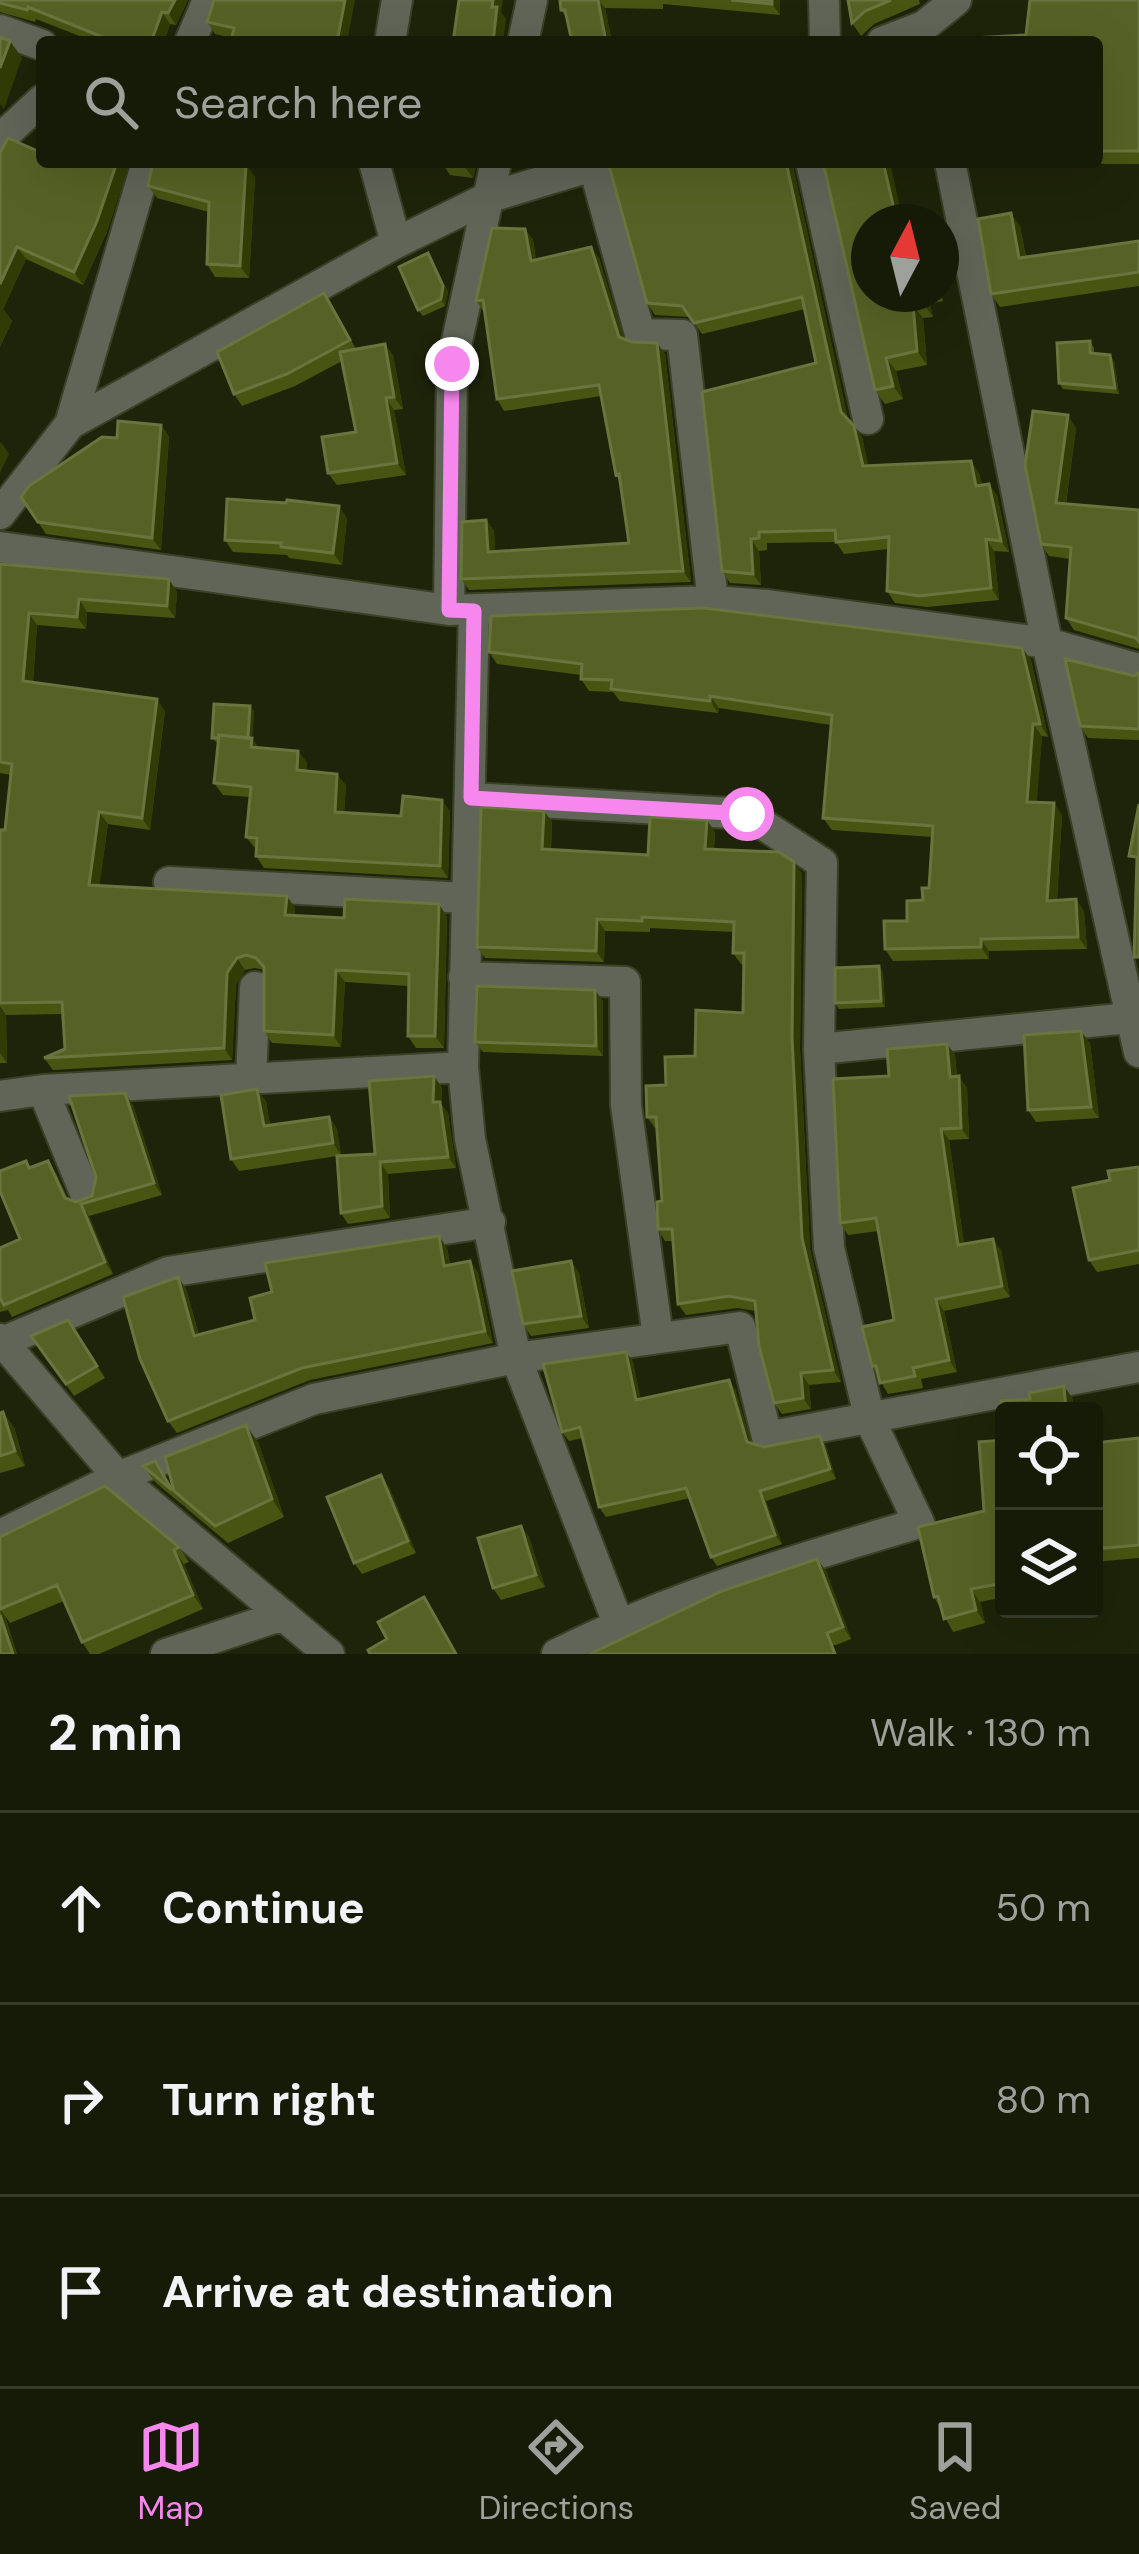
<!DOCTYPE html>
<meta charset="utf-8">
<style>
body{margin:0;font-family:"DM Sans",sans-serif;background:#232815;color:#f1f3f6}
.controls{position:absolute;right:36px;bottom:36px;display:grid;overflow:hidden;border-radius:12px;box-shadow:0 12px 48px #0002}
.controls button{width:108px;height:108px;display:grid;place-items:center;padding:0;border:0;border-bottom:3px solid #353928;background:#161b07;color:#f1f3f6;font:60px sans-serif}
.compass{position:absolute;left:851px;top:204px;width:108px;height:108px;border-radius:50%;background:#161b07;box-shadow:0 12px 48px #0002;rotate:7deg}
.stop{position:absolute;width:36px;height:36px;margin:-27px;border:9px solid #f688ed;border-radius:50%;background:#fff}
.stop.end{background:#f688ed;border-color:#fff;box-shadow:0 3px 12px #0008}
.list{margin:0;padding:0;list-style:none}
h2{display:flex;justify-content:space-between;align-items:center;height:156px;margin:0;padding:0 48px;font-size:51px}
h2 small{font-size:39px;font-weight:400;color:#9ea19b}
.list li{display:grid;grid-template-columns:78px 1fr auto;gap:36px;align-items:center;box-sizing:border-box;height:192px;padding:0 48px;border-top:3px solid #353928}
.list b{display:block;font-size:45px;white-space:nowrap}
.list em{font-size:39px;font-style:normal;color:#9ea19b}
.icon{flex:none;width:66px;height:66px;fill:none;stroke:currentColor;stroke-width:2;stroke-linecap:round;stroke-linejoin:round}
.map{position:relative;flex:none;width:1139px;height:1654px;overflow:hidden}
.search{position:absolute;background:#161b07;box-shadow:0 12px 48px #0002;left:36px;right:36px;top:36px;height:132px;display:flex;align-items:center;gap:30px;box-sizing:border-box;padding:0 42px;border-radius:12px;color:#9ea19b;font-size:45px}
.sheet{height:732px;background:#161b07}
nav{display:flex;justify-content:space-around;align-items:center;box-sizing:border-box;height:168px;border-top:3px solid #353928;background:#161b07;font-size:33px;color:#9ea19b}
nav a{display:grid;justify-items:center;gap:6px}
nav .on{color:#f688ed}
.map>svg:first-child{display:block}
</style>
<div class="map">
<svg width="1139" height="1654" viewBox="0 0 1139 1654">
<rect width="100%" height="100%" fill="#1e2409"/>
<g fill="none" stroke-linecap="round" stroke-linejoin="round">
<defs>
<path id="minor" d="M824 0 825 42
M0 30 42 45
M190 42 208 0
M390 42 397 0
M523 42 532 0
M882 42 924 26 956 0
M0 139 42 100
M374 162 396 243
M811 162 868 419
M950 162 1047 643 1139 1052
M594 167 640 334 682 335 713 601
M70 424 147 162
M0 514 70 424 396 243 487 198 606 162
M0 547 449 610 713 601 768 605 1047 643 1139 669
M449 610 452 364 496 162
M474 611 463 1067 470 1139 516 1358 618 1623
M471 798 747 814 822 863 819 1049
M169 882 465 898
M464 977 625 982 626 1105 658 1337
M251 1079 255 987
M43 1090 86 1195
M0 1096 43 1090 463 1067
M0 1339 118 1477 329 1654
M0 1343 168 1272 490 1222
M0 1535 118 1477 314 1399 516 1358 740 1327 767 1437 1139 1367
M166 1654 283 1615
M557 1654C672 1596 795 1560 919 1523L870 1420 829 1248 819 1049 1129 1018"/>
</defs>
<use href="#minor" stroke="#3b4027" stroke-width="34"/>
<use href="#minor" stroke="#616558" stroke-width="30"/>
</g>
<path fill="#475412" d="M0 0H188L176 25 170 24 164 42H95L36 19 35 22 0 12Z
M355 0 232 38 215 34 207 22Z
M560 0H780V15L663 4V9L605 8 612 42H572L567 19 561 10Z
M848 0H919L920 4 874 24 861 36 852 23Z
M1139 0V164H1102L1097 157V42L1026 35Z
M0 153 42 162H130L106 234 83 285 26 259 3 309 12 321 0 347Z
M477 162 473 178 450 175 442 163Z
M612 162H792L848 420 862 437 868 466 979 473 982 485 997 495 1009 552 994 551 999 600 927 607 895 603 887 591 888 549 844 554 836 542 767 543V550L759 551 761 585 730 583 722 571 816 363 805 309 702 334 690 317 655 315 647 303Z
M237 163 255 177 249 278 215 277 207 264 209 212 157 198 148 186Z
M1020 226 1026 257 1139 241V286L1000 307 991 294Z
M525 229 533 240 536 260 599 258 624 339 632 342 657 343 665 354 691 582 469 590 461 579 486 520 494 531 495 551 629 543 620 481 616 475 601 396 504 411 497 399 484 312 476 301Z
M432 259 448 292 445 306 423 316 418 310Z
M324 293 356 349 393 355 403 409 394 410 406 475 337 485 328 473 356 432 342 361 295 386 242 406 234 394Z
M941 293 943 301 930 304 933 317 923 318 927 365 896 371 903 399 885 404 875 390 869 294Z
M1090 341 1094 348V354L1114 361 1119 394 1063 389 1059 383Z
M161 425 169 437 161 550 46 534 21 497 117 438Z
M1076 428 1066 504 1139 510V649L1074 630 1066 618 1070 559 1049 556 1041 544Z
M347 518 342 565 289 558 287 555 233 552 225 540Z
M0 564 177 592 175 618 87 612 86 629 37 625 33 682 165 711 150 830 108 824 99 886 295 908V916L344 918 439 904 447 917 444 1048H416L408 1036 409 986 345 982 341 1047 272 1043 264 1031V970L255 968 245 970 236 985 232 1060 53 1070 44 1058 65 1049 63 1014 6 1015 7 1063H0V830H5L11 775 0 773Z
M1022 648 1031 660 1048 737 1042 736 1036 802 1062 815 1057 901 1084 911 1087 949 989 951V959L893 961 885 949 923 900 929 888 933 837 832 830 823 818 831 725 719 708 718 713 620 701 613 692 589 691 581 679V675L497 664 489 652Z
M1139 673V740L1088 738 1080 726Z
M250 706 254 712 252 739 258 747 307 762 306 771 346 785 344 813 401 816 450 811 448 878 264 868 256 856V849L246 837 250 797 223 795 214 783 218 744 212 738Z
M544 811 552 822 551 849 648 855 715 832 714 850 802 873 800 1049 810 1249 841 1382 809 1385 811 1409 782 1414 774 1403 756 1311 737 1308 686 1315 678 1304 673 1241H665L658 1229 662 1201 657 1128H655L647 1117 666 1085 743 1013 744 964H741L733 953 734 932 650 928V932L605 931 604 962 485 958 477 947Z
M883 972 885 1007 839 1009 835 1003Z
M603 1001V1056L483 1052 475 1042Z
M1090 1043 1099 1118 1036 1122 1028 1110Z
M947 1044 955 1055 957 1077 967 1088 969 1139 949 1140 964 1244 1001 1250 1010 1297 944 1311 957 1372 921 1379 923 1388 888 1394 872 1366 894 1320 878 1231 848 1235 840 1223 889 1076Z
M434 1076 442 1088 441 1104 448 1113 456 1168 388 1174 390 1218 348 1224 341 1213 337 1156 239 1171 231 1159 266 1101 270 1125 329 1117 337 1129 341 1155 375 1154Z
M133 1105 162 1195 89 1216 113 1274 12 1317 8 1310 0 1312V1248L20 1239 26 1161 31 1168 56 1173 68 1199 76 1202 92 1196Z
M1139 1167V1264L1097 1272 1089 1260 1110 1180Z
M439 1236 447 1248 450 1265 470 1261 478 1273 493 1343 310 1380 177 1433 168 1421 178 1277 186 1289 199 1335 255 1320 272 1292Z
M571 1261 579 1273 589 1328 531 1336 523 1324Z
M68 1320 105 1378 74 1396 31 1336Z
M626 1352 633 1362 640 1399 735 1389 751 1443 764 1447 820 1436 826 1446 836 1479 766 1501 782 1544 717 1566 711 1557 690 1498 606 1517 599 1507 583 1438 569 1441 562 1432Z
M0 1413 14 1427 25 1466 0 1473Z
M1139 1438V1558L1094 1562V1443Z
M1004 1440V1597L980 1602 985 1623 953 1632 934 1597 984 1511Z
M258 1442 284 1517 228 1543 186 1508 175 1492 185 1507 156 1483 143 1466 174 1490Z
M389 1487 416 1553 362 1574 354 1563Z
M521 1526 529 1537 545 1587 501 1600 493 1588Z
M0 1537 179 1547 189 1562 184 1564 203 1609 99 1654H90L82 1642 64 1601 10 1623 5 1616 17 1654H0Z
M817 1559 826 1571 851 1639 836 1645 590 1654Z"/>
<path fill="#313b06" d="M175 0H188L176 25 168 13Z
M345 0H355L347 42H337Z
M493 0H503L501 12 506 19 503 42H493Z
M598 0 605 8 612 42H606Z
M772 0H780V15L772 4Z
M162 12 170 24 164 42H151Z
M10 41 22 58 4 109 0 104V68Z
M117 162H130L106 234 83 285 74 272Z
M465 162H477L473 178 464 166Z
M786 162H792L849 423 841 412Z
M883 162H890L903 222H897Z
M246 164 255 177 249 278 240 266Z
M1011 213 1020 226 1028 271 1019 258Z
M525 229 533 240 538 272 531 261Z
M17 247 26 259 3 309 12 321 0 347V284Z
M591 247 599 258 627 348 619 337Z
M428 253 448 292 445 306 441 299Z
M921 294H924L930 304 933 317 923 303Z
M913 305 923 318 927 365 917 351Z
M657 343 665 354 691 582 683 571Z
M385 344 393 355 403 409 394 397Z
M1110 355 1114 361 1119 394 1115 388Z
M886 358 896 371 903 399 893 386Z
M386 398 394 410 406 475 397 463Z
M1068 415 1076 428 1064 515 1056 503Z
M161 425 169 437 161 550 152 538Z
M854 426 862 437 871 477 863 466Z
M1 442 9 454 0 473V443Z
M971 461 979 473 985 497 976 486Z
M989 484 997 495 1009 552 1001 541Z
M339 506 347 518 342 565 333 553Z
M486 520 494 531 496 563 488 552Z
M751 539 759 551 761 585 753 574Z
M986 539 994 551 999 600 991 588Z
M169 579 177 592 175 618 167 606Z
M79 599 87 612 86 629 77 617Z
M29 613 37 625 32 693 23 681Z
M1022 648 1031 660 1048 737 1040 724Z
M710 696 719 708 718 713 710 701Z
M157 699 165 711 150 830 142 818Z
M250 706 254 712 252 739 260 750 259 758 247 740Z
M1033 724 1042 736 1036 814 1027 802Z
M298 751 307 762 305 782 297 770Z
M337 774 346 785 343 824 335 812Z
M442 800 450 811 448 878 440 866Z
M1054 803 1062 815 1056 913 1047 901Z
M544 811 552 822 550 860 542 849Z
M99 812 108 824 98 897 89 885Z
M707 820 715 832 713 860 705 849Z
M794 862 802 873 800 1049 810 1249 841 1382 833 1370 802 1238 792 1037Z
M287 896 295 908 294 927 285 915Z
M1076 899 1084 911 1087 949 1078 937Z
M439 904 447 917 444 1048 435 1036Z
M597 919 605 931 604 962 596 951Z
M981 939 989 951V959L981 947Z
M237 958 245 970 236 985 232 1060 224 1048 227 973Z
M879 966 883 972 885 1007 881 1001Z
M336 970 345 982 341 1047 333 1035Z
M595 990 603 1001V1056L596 1046Z
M0 1006 6 1015 7 1063 0 1053Z
M1081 1031 1090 1043 1099 1118 1091 1107Z
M947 1044 955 1055 958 1089 950 1077Z
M434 1076 442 1088 441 1104 448 1113 456 1168 448 1157 433 1102Z
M959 1076 967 1088 969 1139 961 1128Z
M257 1089 266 1101 272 1138 264 1126Z
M125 1093 133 1105 162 1195 154 1183Z
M329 1117 337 1129 341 1155 333 1143Z
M941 1129 949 1140 966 1257 958 1245Z
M48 1161 56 1173 73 1210 65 1198Z
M380 1162 388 1174 390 1218 382 1206Z
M81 1204 89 1216 113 1274 105 1262Z
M439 1236 447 1248 452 1278 444 1266Z
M993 1239 1001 1250 1010 1297 1002 1286Z
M470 1261 478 1273 493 1343 485 1331Z
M571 1261 579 1273 589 1328 581 1316Z
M178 1277 186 1289 202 1348 194 1336Z
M936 1299 944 1311 957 1372 949 1360Z
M626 1352 633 1362 643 1409 636 1400Z
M801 1373 809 1385 811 1409 803 1398Z
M729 1380 735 1389 754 1451 747 1442Z
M1064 1386 1073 1399 1074 1411H1066Z
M3 1412 14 1427 25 1466 15 1451Z
M246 1425 258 1442 284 1517 272 1499Z
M820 1436 826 1446 836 1479 830 1469Z
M381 1475 389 1487 416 1553 408 1541Z
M760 1491 766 1501 782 1544 775 1535Z
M521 1526 529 1537 545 1587 536 1575Z
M174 1550 184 1564 203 1609 193 1595Z
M817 1559 826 1571 851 1639 843 1627Z
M971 1589 980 1602 985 1623 976 1610Z
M0 1609 5 1616 17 1654H13Z"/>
<path fill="#566225" stroke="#69743e" stroke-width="3" d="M0 0H175L168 13 162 12 151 42H115L28 7 27 10 0 3Z
M214 0H345L337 42H231L234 28 207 22Z
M459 0H493L492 7H497L493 42H453Z
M560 0H598L606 42H572L565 10H561Z
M731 0H772V4Z
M848 0H891L865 11 852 23Z
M1030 0H1139V151H1097V42H955V39L1026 35Z
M0 37 10 41 0 68Z
M8 138 42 153V162H117L97 221 74 272 17 247 0 284V153Z
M153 162H229L246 164 240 266 207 264 209 202 148 186Z
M442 162H465L464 166Z
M612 162H786L841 412 854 426 863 466 971 461 976 486 989 484 1001 541 986 539 991 588 919 596 887 591 889 537 836 542 835 530 759 532V538L751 539 753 574 722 571 702 392 816 363 802 297 694 323 682 306 647 303 609 166Z
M823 162H883L897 222H869V294H921L923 303 913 305 917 351 886 358 893 386 875 390Z
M1011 213 1019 258 1139 241V272L991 294 978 219Z
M492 228 525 229 531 261 591 247 619 337 632 342 657 343 683 571 461 579 462 522 486 520 488 552 629 543 619 474 616 475 599 385 497 399 483 300 476 301Z
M428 253 443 286 441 299 418 310 399 267Z
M324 293 350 340 287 374 234 394 217 352Z
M1090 341V353L1110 355 1115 388 1059 383 1057 343Z
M385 344 394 397 386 398 397 463 328 473 322 437 356 432 340 352Z
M1033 411 1068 415 1056 503 1139 510V642L1136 638 1066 618 1071 547 1041 544 1025 465Z
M118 421 161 425 152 538 38 522 21 497 29 486 102 437 117 438Z
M227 499 286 503 287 500 339 506 333 553 281 547V543L225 540Z
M0 564 169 579 167 606 79 599 77 617 29 613 23 681 157 699 142 818 99 812 89 885 287 896 285 915 344 918 345 899 439 904 435 1036H408L409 974 336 970 333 1035 264 1031V967L256 958 246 955 237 958 227 973 224 1048 44 1058 65 1049 62 1002 0 1003V830H5L12 764 0 762Z
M704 608 1022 648 1040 724H1033L1027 802 1054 803 1047 901 1076 899 1078 937 981 939V947L885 949 884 921H907V901L923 900 922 888H929L933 826 823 818 832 715 710 696V701L611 689 612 680 581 679 582 664 489 652 491 616Z
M1065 659 1134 676 1139 673V729L1080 726Z
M214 704 250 706 248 738 219 735 218 738H212Z
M219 735 252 738 251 747 298 751 297 770 337 774 335 812 401 816 403 796 442 800 440 866 256 856 257 838 246 837 251 787 214 783Z
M1139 804V957H1134L1137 857 1129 856Z
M481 807 544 811 542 849 648 855 650 817 707 820 705 849 779 852 794 862 792 1037 802 1238 833 1370 801 1373 803 1398 774 1403 759 1346 755 1301 729 1296 678 1304 672 1229H658L657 1202 662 1201 656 1117H647L646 1086 666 1085 665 1057 695 1056 696 1010 743 1013 744 953H733L734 922 642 917V921L597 919 596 951 477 947Z
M879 966 881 1001 835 1003V968Z
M477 986 595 990 596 1046 475 1042Z
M1081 1031 1091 1107 1028 1110 1024 1035Z
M947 1044 950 1077 959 1076 961 1128 941 1129 958 1245 993 1239 1002 1286 936 1299 949 1360 913 1368 915 1376 880 1383 876 1366H872L862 1327 894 1320 876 1218 840 1223 833 1079 889 1076 887 1049Z
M434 1076 433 1102H440L448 1157 380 1162 382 1206 341 1213 337 1156 375 1154 369 1081Z
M257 1089 264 1126 329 1117 333 1143 231 1159 221 1095Z
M125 1093 154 1183 81 1204 105 1262 4 1305 0 1298V1248L20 1239 0 1191V1171L26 1161 29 1168 48 1161 65 1198 76 1202 92 1196 96 1177 69 1096Z
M1139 1167V1250L1089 1260 1073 1188 1110 1180 1108 1171Z
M439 1236 444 1266 470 1261 485 1331 302 1368 168 1421 140 1359 123 1297 178 1277 194 1336 255 1320 250 1298 272 1292 265 1263Z
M571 1261 581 1316 523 1324 512 1271Z
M68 1320 97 1366 66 1384 31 1336Z
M626 1352 636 1400 729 1380 747 1442 764 1447 820 1436 830 1469 760 1491 775 1535 711 1557 686 1488 599 1507 580 1427 562 1432 543 1364Z
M1064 1386 1066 1411H1004V1429L1001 1401 1030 1399 1029 1393Z
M3 1412 15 1451 0 1456V1413Z
M246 1425 272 1499 215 1526 174 1491 165 1457Z
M1139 1438V1545L1094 1549V1443Z
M1004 1440V1583L971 1589 976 1610 944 1619 938 1596 934 1597 918 1527 984 1511 979 1442Z
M155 1461 172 1490 143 1466Z
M381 1475 408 1541 354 1563 327 1497Z
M105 1486 179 1547 174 1550 193 1595 82 1642 57 1585 0 1609V1537Z
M521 1526 536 1575 493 1588 478 1538Z
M817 1559 843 1627 827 1633 835 1654H590L722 1591Z
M424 1597 456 1654H370L368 1650 387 1639 378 1622Z
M0 1615 13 1654H0Z"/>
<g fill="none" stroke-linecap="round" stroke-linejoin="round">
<path stroke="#f688ed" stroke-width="15" d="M452 364 449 610 474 611 471 798 747 814"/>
</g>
</svg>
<div class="controls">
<button><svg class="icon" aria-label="locate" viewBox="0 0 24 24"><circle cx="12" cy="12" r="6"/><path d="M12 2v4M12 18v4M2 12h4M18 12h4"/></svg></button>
<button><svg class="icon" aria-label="layers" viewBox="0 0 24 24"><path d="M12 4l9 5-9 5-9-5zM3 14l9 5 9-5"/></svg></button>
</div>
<svg class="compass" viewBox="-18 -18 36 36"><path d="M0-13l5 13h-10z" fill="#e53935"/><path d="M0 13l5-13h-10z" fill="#9ea19b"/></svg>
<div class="stop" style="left:747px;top:814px"></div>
<div class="stop end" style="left:452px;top:364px"></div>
<div class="search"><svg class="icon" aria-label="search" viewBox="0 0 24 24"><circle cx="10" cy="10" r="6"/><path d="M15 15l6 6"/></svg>Search here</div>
</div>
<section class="sheet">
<h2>2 min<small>Walk · 130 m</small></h2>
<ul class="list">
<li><svg class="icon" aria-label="ahead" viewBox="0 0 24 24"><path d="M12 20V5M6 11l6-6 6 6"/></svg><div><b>Continue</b></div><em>50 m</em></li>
<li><svg class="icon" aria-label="right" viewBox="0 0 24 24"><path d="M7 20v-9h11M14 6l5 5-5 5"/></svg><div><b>Turn right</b></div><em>80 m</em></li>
<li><svg class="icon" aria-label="arrive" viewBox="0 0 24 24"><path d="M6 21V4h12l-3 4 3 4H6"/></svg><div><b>Arrive at destination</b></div></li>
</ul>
</section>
<nav>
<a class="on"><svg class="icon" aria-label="map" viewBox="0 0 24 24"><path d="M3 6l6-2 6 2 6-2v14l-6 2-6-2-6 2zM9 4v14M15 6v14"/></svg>Map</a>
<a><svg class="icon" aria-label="directions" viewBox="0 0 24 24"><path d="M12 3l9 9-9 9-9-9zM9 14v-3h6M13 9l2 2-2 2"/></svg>Directions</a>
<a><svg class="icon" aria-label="saved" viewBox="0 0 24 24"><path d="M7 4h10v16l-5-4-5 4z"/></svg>Saved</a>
</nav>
